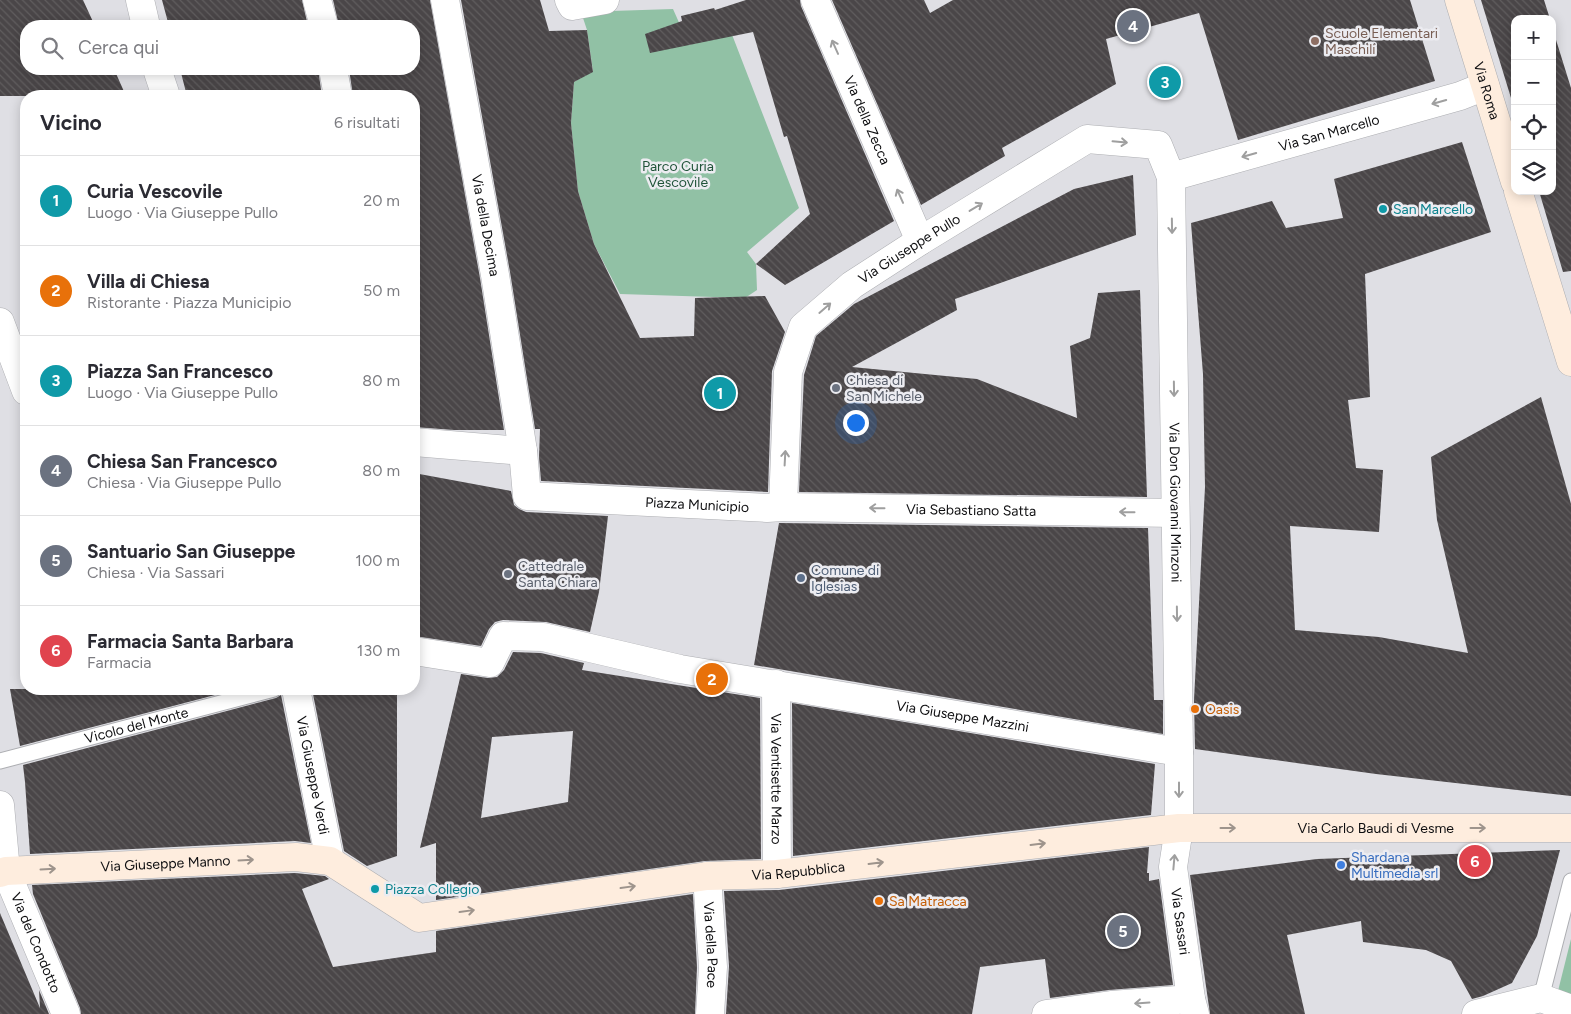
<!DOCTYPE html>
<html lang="it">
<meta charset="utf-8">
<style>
body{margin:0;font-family:Figtree,sans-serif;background:#f2f2f3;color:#2b2b33}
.controls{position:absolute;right:15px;top:15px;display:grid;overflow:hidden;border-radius:10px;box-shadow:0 2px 12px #0003}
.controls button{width:45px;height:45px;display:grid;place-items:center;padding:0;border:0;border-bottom:1px solid #e1e1e2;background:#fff;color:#2b2b33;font:25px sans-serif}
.you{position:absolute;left:855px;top:422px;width:18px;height:18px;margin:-12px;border:4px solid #fff;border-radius:50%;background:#1a73e8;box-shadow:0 0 0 8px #1a73e833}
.badge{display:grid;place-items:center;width:32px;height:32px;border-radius:50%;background:#7c3aed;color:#fff;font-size:16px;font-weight:700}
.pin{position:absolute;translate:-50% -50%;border:2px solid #fff;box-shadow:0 1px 5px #0006}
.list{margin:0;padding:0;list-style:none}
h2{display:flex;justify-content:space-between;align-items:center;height:65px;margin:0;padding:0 20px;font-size:21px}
h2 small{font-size:16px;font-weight:400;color:#7c7c81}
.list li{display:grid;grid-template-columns:32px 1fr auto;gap:15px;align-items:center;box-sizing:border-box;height:90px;padding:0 20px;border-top:1px solid #e1e1e2}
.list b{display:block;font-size:19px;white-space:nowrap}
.list p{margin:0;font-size:16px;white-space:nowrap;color:#7c7c81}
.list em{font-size:16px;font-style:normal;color:#7c7c81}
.icon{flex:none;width:28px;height:28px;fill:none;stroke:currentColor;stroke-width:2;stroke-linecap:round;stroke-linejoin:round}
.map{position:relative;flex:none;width:1571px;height:1014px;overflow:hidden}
.search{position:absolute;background:#fff;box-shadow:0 2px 12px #0003;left:20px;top:20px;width:400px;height:55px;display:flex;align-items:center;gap:12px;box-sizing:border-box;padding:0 18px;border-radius:20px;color:#7c7c81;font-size:19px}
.panel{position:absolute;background:#fff;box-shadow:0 2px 12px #0003;left:20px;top:90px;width:400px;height:605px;border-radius:20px}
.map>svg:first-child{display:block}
</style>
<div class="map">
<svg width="1571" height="1014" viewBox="0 0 1571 1014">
<defs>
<pattern id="building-back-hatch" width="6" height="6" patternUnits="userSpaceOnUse" patternTransform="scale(1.25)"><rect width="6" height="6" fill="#4a4648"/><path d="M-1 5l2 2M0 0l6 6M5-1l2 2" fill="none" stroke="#605d5e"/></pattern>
</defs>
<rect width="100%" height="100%" fill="#dfdfe4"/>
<path fill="#91c1a5" d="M673 9 689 45 731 32 799 208 747 252 756 264 757 290 745 298 620 294 594 244 578 191 571 123 574 82 593 71 587 30 581 12Z
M1571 939V995L1558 991Z"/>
<path fill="url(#building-back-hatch)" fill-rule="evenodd" d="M0 0H83L95 26H26V69H114L126 96H0Z
M162 0H302L308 26H169Z
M333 0H430L480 278 504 430H454L414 427V96H353L349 69H414V26H339Z
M461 0H540L549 31 587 30 593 72 574 82 571 123 578 191 594 244 640 338 694 336 695 298 765 296 785 332 772 371 768 492 541 481 539 457 540 429H535L510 272Z
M746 0H800L801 6 894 221 785 285 756 264 810 214 787 136 784 137 753 32 650 53 645 34 682 21 681 16 714 8 715 10Z
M832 0H924L930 13 953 0H1410L1435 81 1238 140 1199 13 1106 39 1116 84 1002 148 1005 156 921 205Z
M1481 0H1544L1550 19H1515V111Z
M1552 27 1571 88V271L1563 272 1539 191H1552Z
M180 69H318L322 96H187Z
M1462 142 1491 232 1365 274 1370 397 1348 400 1356 468 1383 470 1379 532 1290 526 1295 630 1379 637 1468 653 1437 520 1431 457 1541 397 1571 504V796L1376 774 1195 749 1194 700 1205 487 1203 374 1191 223 1272 201 1286 228 1343 218 1334 179Z
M1133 175 1136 235 955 299 957 310 852 367 977 379 1077 418 1070 346 1090 338 1098 293 1140 290 1147 497 799 492 804 375 816 336 854 304 1074 189Z
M414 473 511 491 514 505 519 509 526 512 608 516 599 592 590 632 546 622 503 620 495 622 489 629 481 646 414 636Z
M779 523 1148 528 1154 700H1163V734L754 665Z
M513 652 541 653 584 663 582 670 760 698 761 859 705 861 436 900V843L420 848 461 674 488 678 497 677 504 670ZM573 731 568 802 481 818 492 737Z
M10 689H238L20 746Z
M312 689H397V856L367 866 344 851Z
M281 695 311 843 295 841 30 854 25 782 23 765 276 698Z
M792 703 1155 764 1151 815 793 856Z
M1149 847 1147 873H1149V881L1159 879 1173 985 1109 990 1050 998 1045 959 980 967 972 1014H726L729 966 724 891 779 890Z
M1560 850 1537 936 1512 983 1483 996 1472 999 1451 961 1426 950 1363 942 1361 921 1287 935 1305 1014H1210L1190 875 1317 859Z
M295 873 325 876 329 879 302 889 333 967 436 952V931L693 894 697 967 695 1014H81L80 1008 33 894 32 885Z
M0 913 40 1008 39 990 49 1014H0Z"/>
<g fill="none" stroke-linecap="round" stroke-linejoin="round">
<defs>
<g id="lane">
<path id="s1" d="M0 761 274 689"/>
<path d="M1541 998 1571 881"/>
</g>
<g id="street">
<path d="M140 0 146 26"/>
<path d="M317 0 324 26"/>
<path id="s2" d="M445 0 495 275 523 451"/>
<path d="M569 0 572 6 605 0"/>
<path id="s3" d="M815 0 920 241"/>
<path d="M157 69 166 96"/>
<path d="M333 69 338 96"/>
<path id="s4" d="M1171 177 1460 96 1485 86"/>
<path d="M0 322 26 391"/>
<path id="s5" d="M414 442 523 451 527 496 767 508 783 507 1175 513"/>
<path id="s6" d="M783 507 788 372 803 327 852 285 920 241 1087 139 1158 145 1171 177 1179 752V828L1173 867 1191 999 1195 1014"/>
<path id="s7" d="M414 651 490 663 503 636 543 637 680 669 1179 752"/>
<path id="s8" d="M776 684 777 874"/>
<path id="s9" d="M296 689 330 861"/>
<path id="s10" d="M0 805 6 871 66 1014"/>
<path id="s11" d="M707 876 713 967 710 1014"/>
<path d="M1046 1014 1111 1005 1191 999"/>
<path d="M1476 1014 1541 998 1571 1009"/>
</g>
<g id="secondary">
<path id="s12" d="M1459 0 1515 182"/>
<path d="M1518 191 1571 362"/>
<path id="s13" d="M0 873 6 871 296 857 330 861 419 918 707 876 777 874 1179 828H1571"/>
</g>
</defs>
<use href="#lane" stroke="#adaeb2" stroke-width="17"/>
<use href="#street" stroke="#adaeb2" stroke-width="29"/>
<use href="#secondary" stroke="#adaeb2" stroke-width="29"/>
<use href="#lane" stroke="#fff" stroke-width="15"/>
<use href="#street" stroke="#fff" stroke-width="28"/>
<use href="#secondary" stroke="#feedde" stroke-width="28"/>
</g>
<defs><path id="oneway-shaft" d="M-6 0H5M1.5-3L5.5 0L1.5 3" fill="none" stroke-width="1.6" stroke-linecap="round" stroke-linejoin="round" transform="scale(1.25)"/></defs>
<g stroke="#9f9f9f">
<use href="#oneway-shaft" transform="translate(835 47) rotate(-114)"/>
<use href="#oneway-shaft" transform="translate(1439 102) rotate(164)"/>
<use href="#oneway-shaft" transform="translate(1120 142) rotate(5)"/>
<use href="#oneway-shaft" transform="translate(1249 155) rotate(164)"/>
<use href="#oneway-shaft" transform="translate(900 196) rotate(-114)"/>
<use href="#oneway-shaft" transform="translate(976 207) rotate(-31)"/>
<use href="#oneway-shaft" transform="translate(1172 226) rotate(89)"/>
<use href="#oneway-shaft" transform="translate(825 308) rotate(-41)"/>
<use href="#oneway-shaft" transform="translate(1174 389) rotate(89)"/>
<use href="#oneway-shaft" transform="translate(785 458) rotate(-87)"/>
<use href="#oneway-shaft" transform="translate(877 508) rotate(-179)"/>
<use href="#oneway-shaft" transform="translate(1127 512) rotate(-179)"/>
<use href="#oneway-shaft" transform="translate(1177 614) rotate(89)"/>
<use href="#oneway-shaft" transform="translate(1179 790) rotate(90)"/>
<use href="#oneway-shaft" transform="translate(1174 862) rotate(-85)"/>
<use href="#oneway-shaft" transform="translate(1142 1003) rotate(176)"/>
</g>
<g stroke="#9e948c">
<use href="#oneway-shaft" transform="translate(1228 828)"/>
<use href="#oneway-shaft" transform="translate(1478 828)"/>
<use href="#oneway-shaft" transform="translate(1038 844) rotate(-7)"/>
<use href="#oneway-shaft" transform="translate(246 860) rotate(-3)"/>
<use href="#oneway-shaft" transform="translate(876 863) rotate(-7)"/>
<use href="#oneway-shaft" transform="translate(48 869) rotate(-3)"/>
<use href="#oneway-shaft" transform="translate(628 887) rotate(-8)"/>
<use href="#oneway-shaft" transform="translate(467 911) rotate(-8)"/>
</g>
<circle fill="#8d6e63" stroke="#ececf1" stroke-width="2" cx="1315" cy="41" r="5"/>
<g fill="#0f9aa8" stroke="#ececf1" stroke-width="2">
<circle cx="1383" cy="209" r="5"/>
<circle cx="375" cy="889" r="5"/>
</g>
<g fill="#6b7280" stroke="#ececf1" stroke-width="2">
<circle cx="836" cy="388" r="5"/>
<circle cx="508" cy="574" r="5"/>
</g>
<circle fill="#5c6f8a" stroke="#ececf1" stroke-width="2" cx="801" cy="578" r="5"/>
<g fill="#e8710a" stroke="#ececf1" stroke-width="2">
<circle cx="1195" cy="709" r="5"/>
<circle cx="879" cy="901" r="5"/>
</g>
<circle fill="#3f7fe0" stroke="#ececf1" stroke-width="2" cx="1341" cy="865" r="5"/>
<g text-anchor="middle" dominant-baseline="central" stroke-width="5" stroke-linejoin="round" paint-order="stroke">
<g font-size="14" fill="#785e54" stroke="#ececf1" text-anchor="start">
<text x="1325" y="33">Scuole Elementari<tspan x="1325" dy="16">Maschili</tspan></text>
</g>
<g font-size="14" fill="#0e0e10" stroke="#ececf1">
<text stroke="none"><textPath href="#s12" startOffset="95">Via Roma</textPath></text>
<text stroke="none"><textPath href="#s3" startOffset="131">Via della Zecca</textPath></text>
<text stroke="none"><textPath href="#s4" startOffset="164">Via San Marcello</textPath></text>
<text stroke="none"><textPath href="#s2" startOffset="229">Via della Decima</textPath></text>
<text stroke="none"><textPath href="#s6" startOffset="315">Via Giuseppe Pullo</textPath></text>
<text stroke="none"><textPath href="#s6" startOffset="955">Via Don Giovanni Minzoni</textPath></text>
<text stroke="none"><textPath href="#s5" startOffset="325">Piazza Municipio</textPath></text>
<text stroke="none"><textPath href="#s5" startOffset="599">Via Sebastiano Satta</textPath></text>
<text stroke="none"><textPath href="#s7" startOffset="574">Via Giuseppe Mazzini</textPath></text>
<text stroke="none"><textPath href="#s1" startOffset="141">Vicolo del Monte</textPath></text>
<text stroke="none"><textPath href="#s9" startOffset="88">Via Giuseppe Verdi</textPath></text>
<text stroke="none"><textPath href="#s8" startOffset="95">Via Ventisette Marzo</textPath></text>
<text stroke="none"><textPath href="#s13" startOffset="1399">Via Carlo Baudi di Vesme</textPath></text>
<text stroke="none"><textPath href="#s13" startOffset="166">Via Giuseppe Manno</textPath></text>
<text stroke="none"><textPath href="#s13" startOffset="819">Via Repubblica</textPath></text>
<text stroke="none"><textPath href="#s6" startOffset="1375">Via Sassari</textPath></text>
<text stroke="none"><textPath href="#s10" startOffset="144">Via del Condotto</textPath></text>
<text stroke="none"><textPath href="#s11" startOffset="69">Via della Pace</textPath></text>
</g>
<g font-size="14" fill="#205339" stroke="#ececf1">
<text x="678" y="166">Parco Curia<tspan x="678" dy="16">Vescovile</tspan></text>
</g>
<g font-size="14" fill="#0d838f" stroke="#ececf1" text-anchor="start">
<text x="1393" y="209">San Marcello</text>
<text x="385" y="889">Piazza Collegio</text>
</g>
<g font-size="14" fill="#5b616d" stroke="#ececf1" text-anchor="start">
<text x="846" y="380">Chiesa di<tspan x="846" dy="16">San Michele</tspan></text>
<text x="518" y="566">Cattedrale<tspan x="518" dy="16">Santa Chiara</tspan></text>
</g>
<g font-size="14" fill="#4e5e75" stroke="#ececf1" text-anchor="start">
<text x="811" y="570">Comune di<tspan x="811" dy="16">Iglesias</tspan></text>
</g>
<g font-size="14" fill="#c56008" stroke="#ececf1" text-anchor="start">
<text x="1205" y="709">Oasis</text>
<text x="889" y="901">Sa Matracca</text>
</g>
<g font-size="14" fill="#366cbe" stroke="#ececf1" text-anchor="start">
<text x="1351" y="857">Shardana<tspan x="1351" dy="16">Multimedia srl</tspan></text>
</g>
</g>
</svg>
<div class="controls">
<button>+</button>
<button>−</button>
<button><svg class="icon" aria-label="locate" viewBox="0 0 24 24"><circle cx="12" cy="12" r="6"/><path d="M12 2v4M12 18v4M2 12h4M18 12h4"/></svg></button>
<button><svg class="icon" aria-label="layers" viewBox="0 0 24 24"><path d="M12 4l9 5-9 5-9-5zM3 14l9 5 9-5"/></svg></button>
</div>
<div class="you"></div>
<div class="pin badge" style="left:720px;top:393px;background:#0f9aa8">1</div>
<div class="pin badge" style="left:712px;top:679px;background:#e8710a">2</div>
<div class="pin badge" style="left:1165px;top:82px;background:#0f9aa8">3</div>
<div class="pin badge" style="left:1133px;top:26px;background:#6b7280">4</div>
<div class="pin badge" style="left:1123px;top:931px;background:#6b7280">5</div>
<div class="pin badge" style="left:1475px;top:861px;background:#e0444e">6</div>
<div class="search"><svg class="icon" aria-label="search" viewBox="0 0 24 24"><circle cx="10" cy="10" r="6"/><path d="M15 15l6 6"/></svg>Cerca qui</div>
<section class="panel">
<h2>Vicino<small>6 risultati</small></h2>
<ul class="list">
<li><span class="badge" style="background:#0f9aa8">1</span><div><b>Curia Vescovile</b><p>Luogo · Via Giuseppe Pullo</p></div><em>20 m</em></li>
<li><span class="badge" style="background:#e8710a">2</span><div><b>Villa di Chiesa</b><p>Ristorante · Piazza Municipio</p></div><em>50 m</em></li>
<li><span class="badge" style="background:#0f9aa8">3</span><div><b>Piazza San Francesco</b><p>Luogo · Via Giuseppe Pullo</p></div><em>80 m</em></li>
<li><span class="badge" style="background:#6b7280">4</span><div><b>Chiesa San Francesco</b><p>Chiesa · Via Giuseppe Pullo</p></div><em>80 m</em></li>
<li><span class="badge" style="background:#6b7280">5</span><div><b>Santuario San Giuseppe</b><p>Chiesa · Via Sassari</p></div><em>100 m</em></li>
<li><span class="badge" style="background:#e0444e">6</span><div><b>Farmacia Santa Barbara</b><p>Farmacia</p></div><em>130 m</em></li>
</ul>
</section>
</div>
